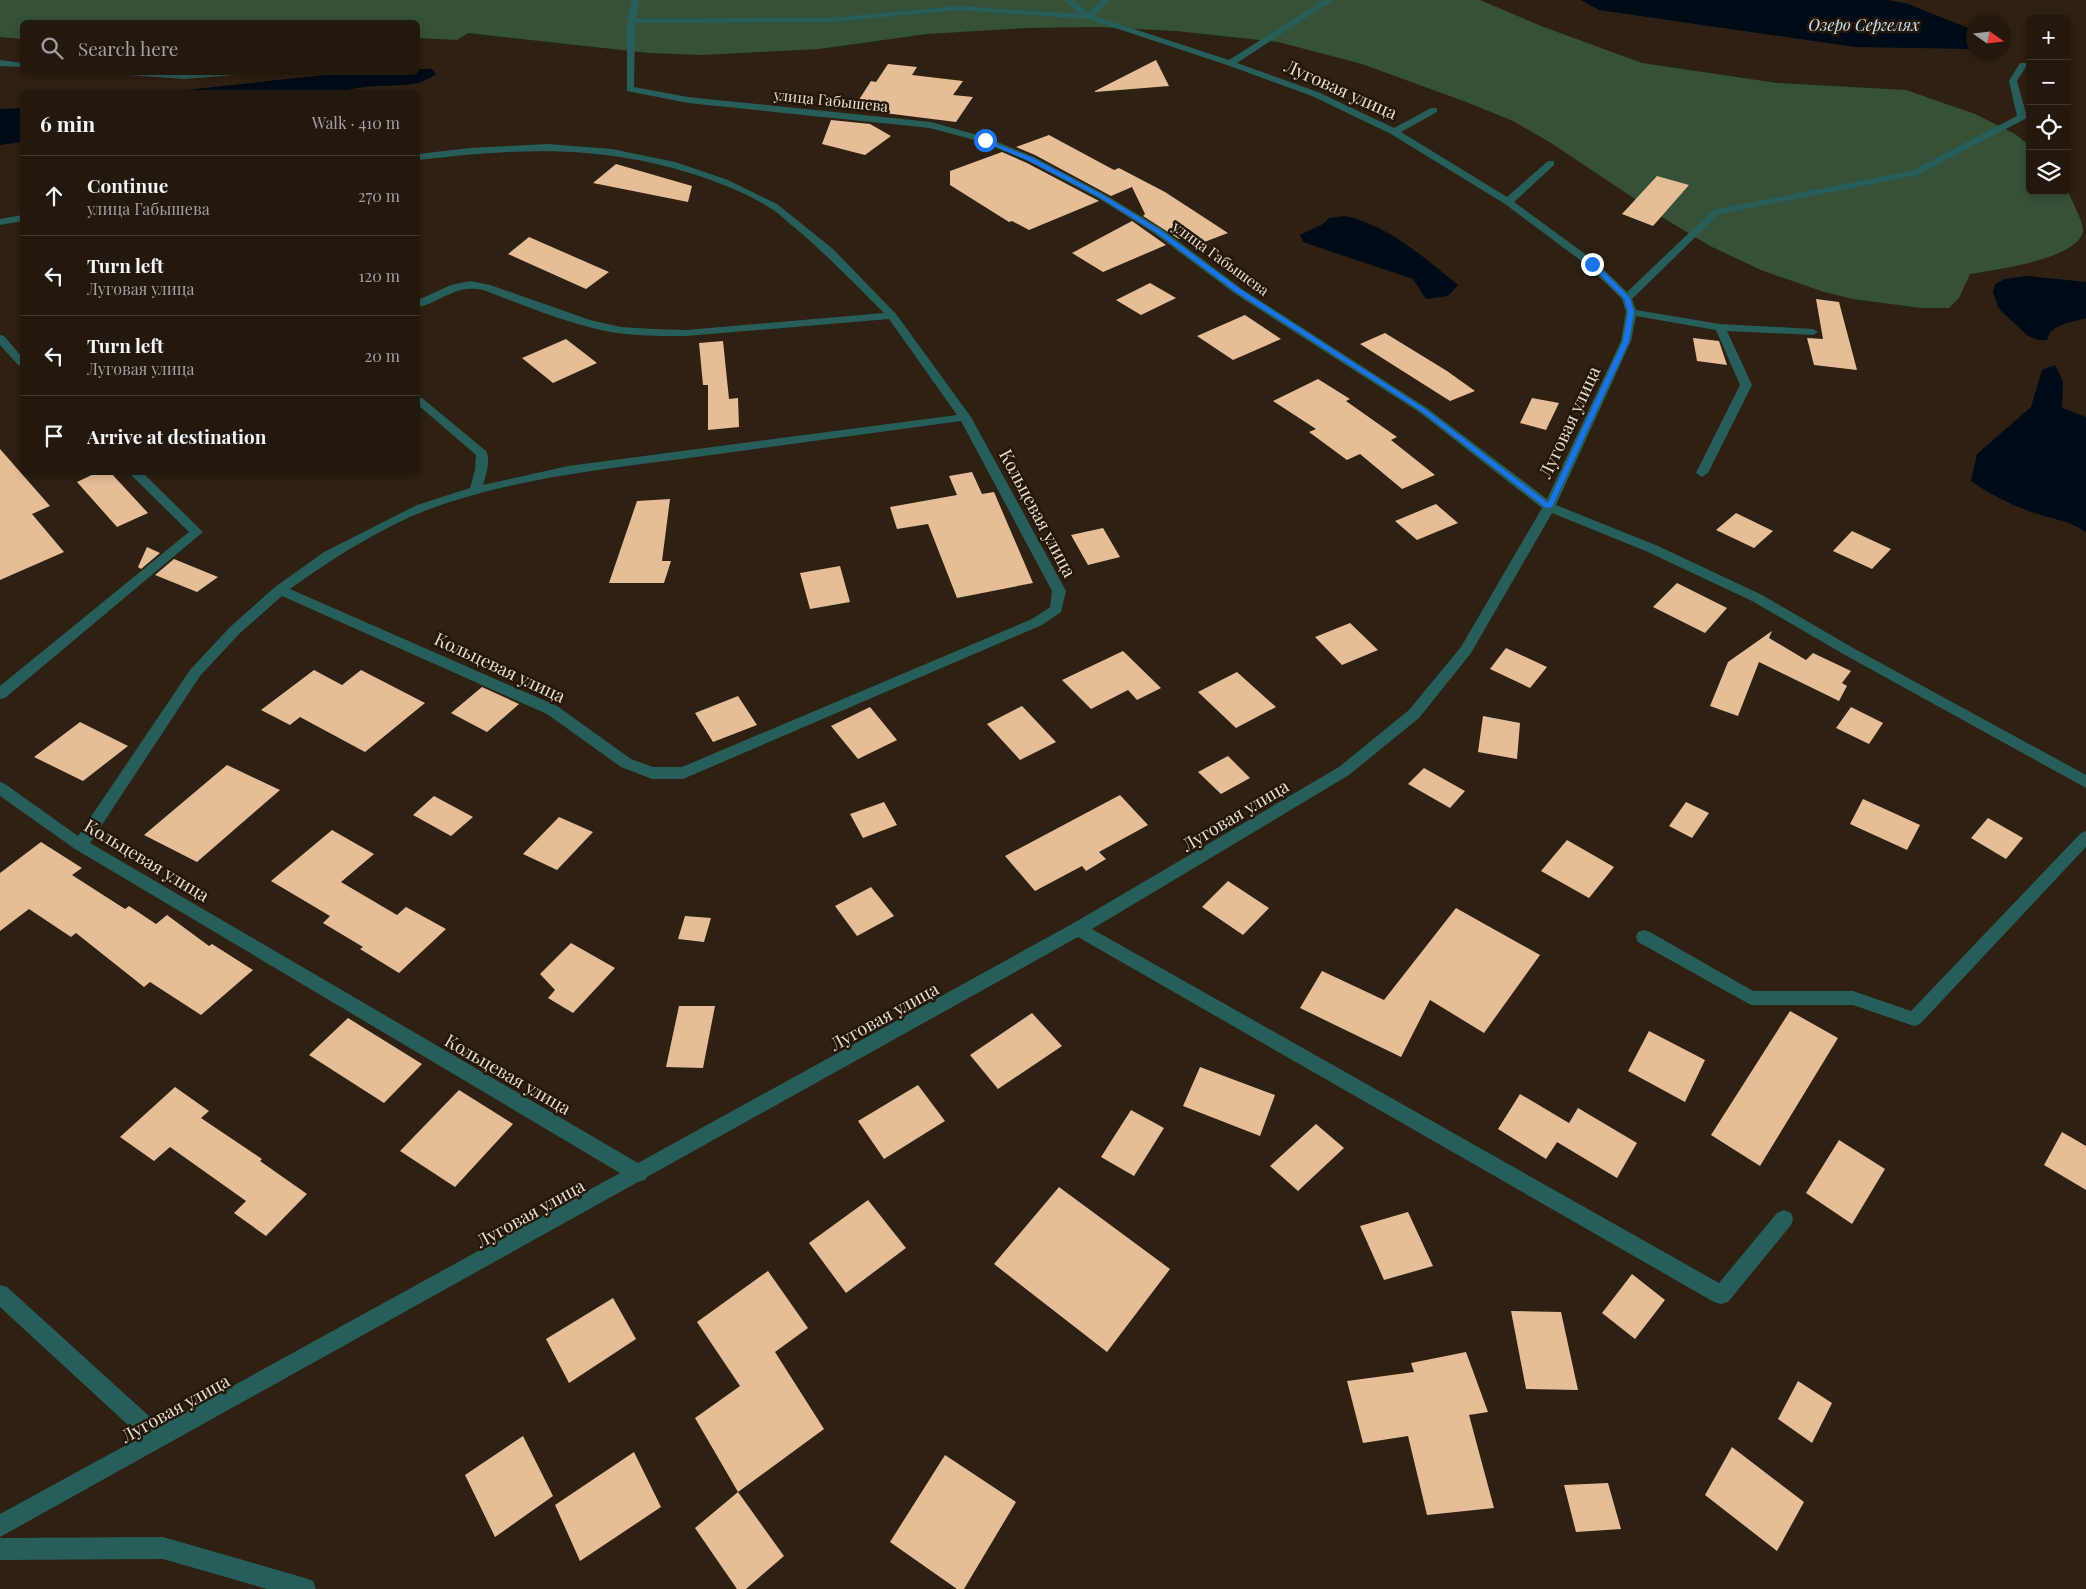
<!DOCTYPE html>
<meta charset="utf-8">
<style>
body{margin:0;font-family:"Playfair Display",serif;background:#2a2117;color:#f1f3f6}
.controls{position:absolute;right:15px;top:15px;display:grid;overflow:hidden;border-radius:8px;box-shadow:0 2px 8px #0003}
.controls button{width:45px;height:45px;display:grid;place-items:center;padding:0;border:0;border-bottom:1px solid #3f372e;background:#22180e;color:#f1f3f6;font:25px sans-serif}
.compass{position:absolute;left:1966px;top:15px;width:45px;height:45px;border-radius:50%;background:#22180e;box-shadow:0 2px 8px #0003;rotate:104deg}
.stop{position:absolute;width:15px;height:15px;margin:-11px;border:4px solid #1a73e8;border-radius:50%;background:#fff}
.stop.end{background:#1a73e8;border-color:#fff;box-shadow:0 1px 5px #0008}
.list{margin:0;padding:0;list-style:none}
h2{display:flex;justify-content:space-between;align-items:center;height:65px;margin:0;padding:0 20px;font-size:21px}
h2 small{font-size:16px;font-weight:400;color:#a2a09e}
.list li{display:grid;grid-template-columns:32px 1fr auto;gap:15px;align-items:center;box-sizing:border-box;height:80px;padding:0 20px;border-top:1px solid #3f372e}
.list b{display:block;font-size:19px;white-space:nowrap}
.list p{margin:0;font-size:16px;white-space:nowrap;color:#a2a09e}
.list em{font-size:16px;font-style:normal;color:#a2a09e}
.icon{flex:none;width:28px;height:28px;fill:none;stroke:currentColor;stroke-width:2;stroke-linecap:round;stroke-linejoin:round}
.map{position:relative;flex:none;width:2086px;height:1589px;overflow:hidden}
.search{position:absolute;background:#22180e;box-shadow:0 2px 8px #0003;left:20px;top:20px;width:400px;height:55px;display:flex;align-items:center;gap:12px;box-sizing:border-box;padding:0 18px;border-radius:8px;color:#a2a09e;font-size:19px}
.panel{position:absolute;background:#22180e;box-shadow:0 2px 8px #0003;left:20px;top:90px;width:400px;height:385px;border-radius:8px}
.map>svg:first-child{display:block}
</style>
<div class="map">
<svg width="2086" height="1589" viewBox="0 0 2086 1589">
<rect width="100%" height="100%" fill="#2e2012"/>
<path fill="#355138" d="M0 0H1480L1541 26 1642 63 1777 83 1906 90 1975 114 2015 134 2030 146V191L2067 190C2071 199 2083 221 2083 230 2081 259 1993 270 1970 274L1959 298 1949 308H1921L1853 299 1824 292 1761 270 1712 247 1665 219 1551 143 1513 121 1466 102 1362 64 1278 42 1176 31 1098 27 1025 28 927 34 819 49 702 55 649 53 468 33 457 40 418 38V22H22V39L0 37Z"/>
<path fill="#000b19" d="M1581 0H1888L1908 4 1973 30V49L1855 47 1599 10Z
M418 69H432L436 74C431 77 424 82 418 83 391 88 370 83 341 92H167L334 74 418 72Z
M22 108V142L0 145V109Z
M1345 216C1390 226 1423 257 1458 285L1448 296 1426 299 1413 279 1303 242 1300 235 1323 224 1329 218Z
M2028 276 2086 282V318C2073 322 2050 324 2047 340H2038L2028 336 2002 312 1998 307 1993 292 1995 284 2005 279Z
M2055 365 2063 381 2062 408 2086 417V532C2070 521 2049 518 2031 512 2010 504 1989 494 1971 481L1977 454 2031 407 2042 370Z"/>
<path fill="#e5be97" d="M1156 60 1169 86 1095 92V91Z
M888 64 917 67 912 75 963 81 953 95 973 97 956 122 853 109 871 81 876 82Z
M831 120 870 124 891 136 865 155 822 144Z
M1049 135 1114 170 1119 168 1165 192 1228 233 1199 244 1187 236 1179 239 1143 216 1145 214 1132 187 1111 196 1035 155 1016 147Z
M1002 152 1027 163 1099 201 1029 230 1012 221 1009 222 950 185V171Z
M616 164 692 186 688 202 593 183Z
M1657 176 1689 185 1653 226 1622 214Z
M1132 221 1166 245 1103 272 1072 253Z
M529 237 609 272 586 289 508 254Z
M1150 283 1176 298 1141 315 1116 300Z
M1816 299 1839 302 1857 370 1814 365 1807 338 1823 339Z
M1245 315 1281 339 1233 360 1197 336Z
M1385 333 1447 371 1475 391 1450 401 1360 344Z
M1693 338 1719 341 1727 365 1697 361Z
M566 339 597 363 553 383 522 358Z
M723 341 729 399 738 398 739 427 708 430V385H703L699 343Z
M1318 379 1350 399 1346 401 1397 437 1391 440 1435 475 1402 489 1360 454 1347 460 1309 432 1316 429 1273 401Z
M1532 398 1559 403 1546 430 1520 423Z
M0 449 50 506 32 514 64 552 0 580Z
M98 472H110L148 513 117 527 77 482Z
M972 472 982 494 994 492 1033 583 957 598 928 524 897 529 890 507 957 495 949 476Z
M670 499 662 561H671L664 583H609L637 501Z
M1436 504 1458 523 1417 540 1395 521Z
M1736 513 1773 531 1754 548 1716 530Z
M1103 528 1120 557 1088 565 1071 535Z
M1852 531 1891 549 1872 569 1833 551Z
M147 547 160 553 141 569 138 567Z
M174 559 218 577 197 592 155 575Z
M840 566 850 602 810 609 800 573Z
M1677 583 1727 608 1705 633 1653 607Z
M1350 623 1378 650 1342 665 1315 637Z
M1772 631 1769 638 1806 660 1813 653 1851 671 1842 683 1847 686 1839 701 1759 662 1738 716 1710 706 1728 662Z
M1506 648 1547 667 1530 688 1490 669Z
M1123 651 1161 688 1137 700 1128 690 1091 709 1062 680Z
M314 670 342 685 361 670 425 703 365 752 300 717 290 725 261 710Z
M1237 672 1276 707 1236 728 1198 692Z
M482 687 519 704 487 732 451 713Z
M738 696 757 725 713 742 695 713Z
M1022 706 1056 742 1020 760 987 724Z
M870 707 897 740 858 759 831 726Z
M1851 707 1883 723 1869 744 1836 728Z
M1483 716 1520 723 1517 759 1478 752Z
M80 722 128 746 83 781 34 757Z
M1228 756 1250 778 1221 794 1198 772Z
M227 765 280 790 197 862 144 835Z
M1424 768 1465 791 1450 808 1408 784Z
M1120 795 1148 825 1099 852 1106 859 1086 871 1082 866 1035 891 1005 856Z
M434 796 473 817 451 836 413 815Z
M1863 799 1920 825 1907 850 1850 824Z
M884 802 897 825 863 838 850 814Z
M1686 802 1709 813 1692 838 1669 826Z
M559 817 593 832 557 870 523 854Z
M1988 818 2023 838 2006 859 1971 838Z
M332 830 374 854 341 882 397 915 406 907 446 929 399 973 360 949 363 947 323 923 330 916 271 881Z
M1567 840 1614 867 1589 898 1541 871Z
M41 842 82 868 72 875 125 909 129 906 156 924 167 915 209 946 212 944 253 970 201 1015 150 982 144 987 76 933 71 937 29 909 0 931V873Z
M1228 881 1269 908 1243 935 1202 907Z
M871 887 894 916 857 936 835 906Z
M1456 908 1540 955 1484 1033 1430 1000 1401 1057 1300 1008 1322 971 1384 1000Z
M685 916 711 918 704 942 678 939Z
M571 943 615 968 573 1013 548 998 555 990 540 974Z
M679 1006H715L703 1068 666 1067Z
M1790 1011 1838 1038 1760 1166 1711 1135Z
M1032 1013 1062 1046 998 1089 970 1055Z
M348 1018 422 1064 384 1103 309 1055Z
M1649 1031 1705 1060 1685 1102 1628 1071Z
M1200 1067 1275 1095 1260 1136 1183 1106Z
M918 1085 945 1121 884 1159 858 1121Z
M175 1087 209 1111 201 1118 262 1159 260 1161 307 1194 266 1236 234 1213 246 1201 170 1147 154 1161 120 1137Z
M459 1090 513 1124 455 1187 400 1151Z
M1520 1094 1569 1123 1578 1108 1637 1143 1617 1178 1557 1142 1563 1133 1546 1159 1498 1129Z
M1131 1110 1164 1128 1134 1176 1101 1157Z
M1316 1124 1344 1148 1298 1191 1270 1166Z
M2062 1132 2086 1146V1190L2044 1165Z
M1839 1140 1885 1169 1852 1224 1806 1193Z
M1059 1187 1170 1269 1107 1352 994 1264Z
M868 1200 906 1248 846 1293 809 1243Z
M1408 1212 1433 1266 1384 1280 1360 1226Z
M768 1271 808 1328 775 1352 824 1429 738 1492 695 1418 740 1386 697 1322Z
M1632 1274 1665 1300 1635 1339 1602 1313Z
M613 1298 636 1339 569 1383 546 1339Z
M1511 1311 1561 1312 1578 1390 1526 1389Z
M1466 1352 1488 1412 1469 1415 1494 1508 1427 1515 1408 1436 1363 1443 1347 1381 1414 1372 1411 1363Z
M1798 1381 1832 1403 1812 1443 1778 1419Z
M523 1436 553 1496 495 1537 465 1475Z
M1732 1447 1804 1502 1777 1551 1705 1495Z
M634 1452 661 1507 580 1561 555 1505Z
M945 1455 1016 1502 964 1589H957L890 1542Z
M1608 1483 1621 1529 1576 1532 1564 1485Z
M738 1492 784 1556 746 1589H737L695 1528Z"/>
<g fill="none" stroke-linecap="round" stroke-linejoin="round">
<path fill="#285e5a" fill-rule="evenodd" d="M632 0H640L636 19 830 18 959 6 1080 14 1064 0H1073L1088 13 1101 0H1110L1094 16 1229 60 1324 0H1333L1237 63 1318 92 1394 128 1431 108H1437V112L1401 132 1507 197 1548 161H1554V165L1514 202 1596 262 1627 292 1713 210 1911 171 2017 116 2009 81 2020 63H2026L2027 65 2017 81 2027 117 2025 119 1917 175 1719 214 1632 299 1636 310 1720 324 1813 329 1818 332 1813 335 1727 331 1752 385 1708 473 1702 477 1696 473 1740 385 1716 330 1636 316 1631 341 1556 505 1658 546 1762 595 1855 649 2086 775V788L1845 655 1752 601 1648 552 1552 513 1471 653 1419 718 1349 775 1092 929 1719 1283 1777 1213 1784 1210 1791 1213 1793 1219 1791 1225 1728 1302 1721 1304 1714 1302 1078 937 647 1177 645 1180 638 1182 0 1537V1514L141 1437 0 1307V1285L7 1287 160 1426 620 1173 75 849 0 796V782L5 784 78 836 190 670 230 627 275 587 324 552 417 505 470 488 475 470 476 455 418 405V397L422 398 486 451C491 461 486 474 483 485L568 466 957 415 889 319 686 336C659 336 632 336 605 331 563 322 523 305 483 290 454 284 443 302 418 307V300L451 285 470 281 490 285 590 320 621 327 654 329 686 330 884 313C854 283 826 254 794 227 786 221 779 213 770 208 750 195 725 185 702 177 604 144 519 148 418 160V154L470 148 548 144 612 149 675 162 728 180 777 204 833 249 896 314 971 417 1066 591 1061 612 1042 625 683 779H652L621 767 547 714 282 596 240 633 200 676 90 843 638 1163 1072 924 1339 767 1409 710 1461 647 1542 508 1419 412 1234 293 1154 233 1098 198 1028 161 982 142 930 128 688 103 627 91V21ZM959 10 1088 19 1227 65 1312 96 1391 134 1505 204 1588 266 1622 299 1626 312 1621 341 1547 499 1427 408 1242 289 1162 229 1104 194 1034 157 988 138 931 122 688 97 634 87 635 23 830 22ZM961 421 1052 591 1050 607 1032 619 682 767H653L631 759 557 706 290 589C332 559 378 529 427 510 508 480 595 470 681 459 774 446 868 434 961 421Z
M0 60 22 63V67L0 66Z
M125 72H240L236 75 184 79 129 75Z
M22 215V221L0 225V219Z
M0 335 4 336 22 357V366L18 365 0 345Z
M128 472H142L203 532 5 698 0 699V686L189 532Z
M2086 831V847L1920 1024 1914 1026 1853 1005H1751L1638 942 1636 937 1638 932 1644 930 1650 932 1753 991H1853L1911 1011 2081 833Z
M163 1537 305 1578 313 1581 316 1589H267L163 1559 0 1560V1538Z"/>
</g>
<path fill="#1a73e8" d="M983 139 1033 158 1103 195 1160 230 1240 289 1425 409 1548 503 1623 341 1628 312 1624 298 1589 264 1594 262 1630 298 1634 312 1629 341 1552 507 1546 508 1421 411 1236 292 1157 233 1099 197 1029 161 983 141Z"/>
<g text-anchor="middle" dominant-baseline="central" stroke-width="5" stroke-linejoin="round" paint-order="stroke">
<g font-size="15" fill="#e6ddd4" stroke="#241709">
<text transform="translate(831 100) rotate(6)">улица Габышева</text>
<text transform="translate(1221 258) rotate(36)">улица Габышева</text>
</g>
<g font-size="16" font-style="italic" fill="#c6e0f4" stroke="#241709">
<text x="1864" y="24">Озеро Сергелях</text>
</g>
<g font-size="18" fill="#e6ddd4" stroke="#241709">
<text transform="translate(1341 89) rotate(24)">Луговая улица</text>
<text transform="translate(1569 422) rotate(-65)">Луговая улица</text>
<text transform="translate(1038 513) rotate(62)">Кольцевая улица</text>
<text transform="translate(500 667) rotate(25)">Кольцевая улица</text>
<text transform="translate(1235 815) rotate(-31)">Луговая улица</text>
<text transform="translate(147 860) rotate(31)">Кольцевая улица</text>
<text transform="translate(884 1016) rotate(-29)">Луговая улица</text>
<text transform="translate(508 1074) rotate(30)">Кольцевая улица</text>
<text transform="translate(530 1213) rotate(-29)">Луговая улица</text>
<text transform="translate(175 1408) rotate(-29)">Луговая улица</text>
</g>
</g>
</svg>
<div class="controls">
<button>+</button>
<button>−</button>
<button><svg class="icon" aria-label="locate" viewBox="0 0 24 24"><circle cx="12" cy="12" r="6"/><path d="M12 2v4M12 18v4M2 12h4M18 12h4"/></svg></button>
<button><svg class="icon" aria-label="layers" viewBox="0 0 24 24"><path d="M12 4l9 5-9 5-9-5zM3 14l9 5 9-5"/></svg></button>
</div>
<svg class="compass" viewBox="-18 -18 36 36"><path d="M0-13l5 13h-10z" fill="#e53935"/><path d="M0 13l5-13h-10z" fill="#a2a09e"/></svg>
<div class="stop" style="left:985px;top:140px"></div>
<div class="stop end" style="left:1592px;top:264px"></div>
<div class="search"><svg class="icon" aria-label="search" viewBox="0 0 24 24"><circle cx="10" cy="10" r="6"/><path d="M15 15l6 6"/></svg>Search here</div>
<section class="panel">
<h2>6 min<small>Walk · 410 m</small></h2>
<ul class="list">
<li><svg class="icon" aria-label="ahead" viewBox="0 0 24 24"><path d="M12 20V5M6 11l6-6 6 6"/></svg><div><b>Continue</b><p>улица Габышева</p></div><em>270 m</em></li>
<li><svg class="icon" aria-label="left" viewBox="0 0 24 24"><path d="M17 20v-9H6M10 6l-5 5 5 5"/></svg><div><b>Turn left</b><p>Луговая улица</p></div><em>120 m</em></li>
<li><svg class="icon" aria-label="left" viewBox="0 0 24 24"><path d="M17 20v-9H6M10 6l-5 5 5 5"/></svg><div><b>Turn left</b><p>Луговая улица</p></div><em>20 m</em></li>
<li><svg class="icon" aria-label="arrive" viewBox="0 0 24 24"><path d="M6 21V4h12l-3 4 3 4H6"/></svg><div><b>Arrive at destination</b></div></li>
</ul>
</section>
</div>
